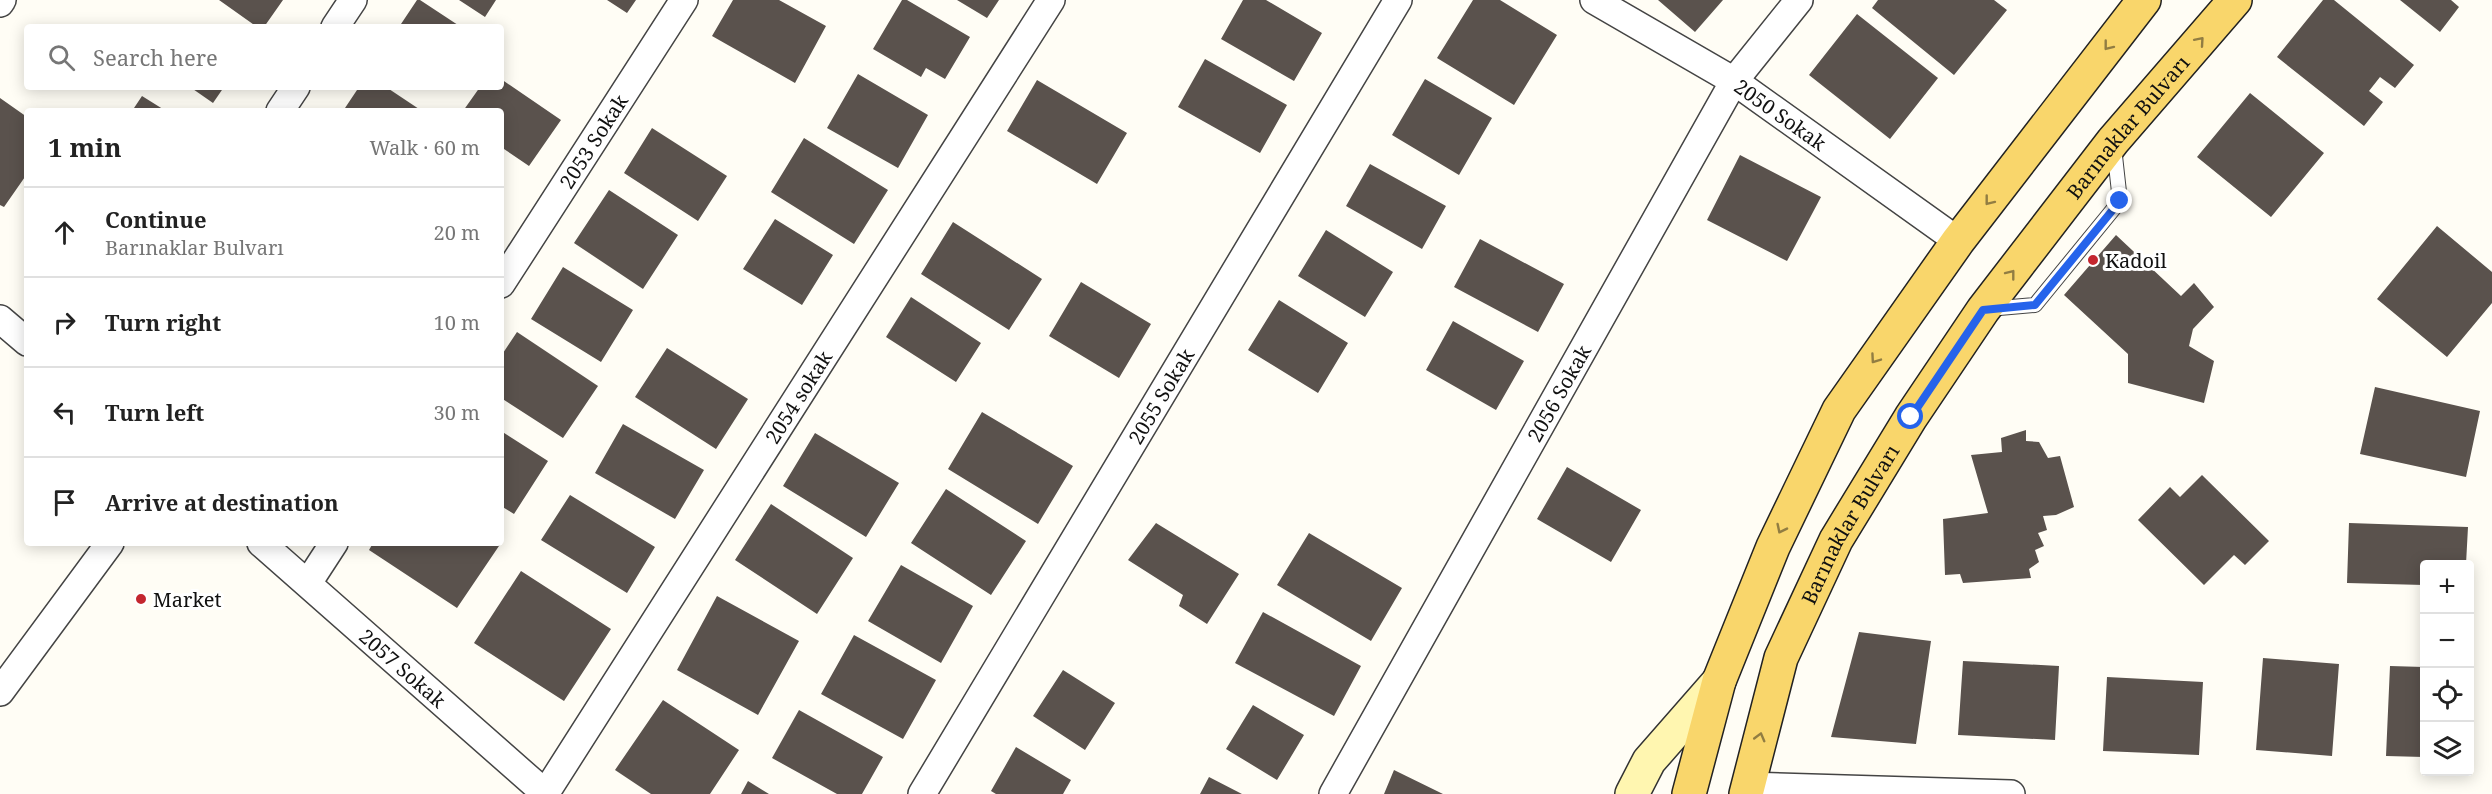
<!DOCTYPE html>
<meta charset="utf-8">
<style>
body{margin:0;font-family:"Noto Serif",serif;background:#f2f2f2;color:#222}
.controls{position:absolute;right:18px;bottom:18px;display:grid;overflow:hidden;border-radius:6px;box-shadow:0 3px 15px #0003}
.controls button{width:54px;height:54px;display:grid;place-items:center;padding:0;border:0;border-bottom:2px solid #e0e0e0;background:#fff;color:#222;font:30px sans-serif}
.stop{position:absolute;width:18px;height:18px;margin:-14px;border:4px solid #2563eb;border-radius:50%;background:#fff}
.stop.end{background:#2563eb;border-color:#fff;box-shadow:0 2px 6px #0008}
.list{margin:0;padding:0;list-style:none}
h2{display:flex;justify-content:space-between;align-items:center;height:78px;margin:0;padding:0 24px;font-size:26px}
h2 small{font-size:20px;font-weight:400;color:#767676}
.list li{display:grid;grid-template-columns:39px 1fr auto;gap:18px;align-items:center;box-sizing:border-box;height:90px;padding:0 24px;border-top:2px solid #e0e0e0}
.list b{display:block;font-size:22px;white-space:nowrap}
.list p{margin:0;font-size:20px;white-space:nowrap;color:#767676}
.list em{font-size:20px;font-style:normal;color:#767676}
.icon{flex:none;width:33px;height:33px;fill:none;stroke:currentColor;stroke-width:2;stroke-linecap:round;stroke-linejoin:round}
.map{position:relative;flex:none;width:2492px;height:794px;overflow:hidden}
.search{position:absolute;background:#fff;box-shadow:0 3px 15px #0003;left:24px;top:24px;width:480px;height:66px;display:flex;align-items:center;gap:15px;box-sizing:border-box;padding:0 21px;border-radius:6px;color:#767676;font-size:22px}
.panel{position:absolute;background:#fff;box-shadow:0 3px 15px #0003;left:24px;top:108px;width:480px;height:438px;border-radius:6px}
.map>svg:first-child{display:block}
</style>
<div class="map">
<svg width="2492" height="794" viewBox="0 0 2492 794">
<rect width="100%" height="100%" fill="#fffdf5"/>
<path fill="#5a524d" d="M219 0H283L264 27H257Z
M417 0H420L461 27H399Z
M459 0H496L485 17Z
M607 0H636L627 13Z
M733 0H779L826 26 795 83 712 36Z
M902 0H907L970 37 945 79 926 68 921 77 873 49Z
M957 0H999L987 18Z
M1243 0H1266L1322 33 1294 81 1221 39Z
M1473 0H1500L1557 35 1514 105 1437 58Z
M1658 0H1723L1695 32Z
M1878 0H1994L2007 10 1954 75 1872 8Z
M2323 0H2334L2414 65 2395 88 2380 77 2369 91 2383 102 2364 126 2277 57Z
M2400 0H2451L2459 7 2440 32Z
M1857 14 1938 78 1890 139 1809 75Z
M1205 59 1287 105 1260 153 1178 107Z
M858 74 928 115 898 168 827 128Z
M501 79 561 120 529 166 501 147V111H463L480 87H501Z
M1425 79 1492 118 1459 175 1392 135Z
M1037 80 1127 133 1097 184 1007 131Z
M190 87H224L213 103Z
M359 87H386L422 111H343Z
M2250 93 2324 153 2271 217 2197 157Z
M142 96 166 111H132Z
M0 98 27 117V174L4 207 0 205Z
M652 128 727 176 698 221 624 173Z
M804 138 888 190 854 244 771 192Z
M1740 155 1821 197 1787 261 1707 220Z
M1370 164 1446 206 1422 249 1346 206Z
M609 190 678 235 643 289 574 243Z
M775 219 833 255 802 305 743 269Z
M953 222 1042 279 1009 330 921 274Z
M2437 226 2492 272V303L2447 357 2377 299Z
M1326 230 1393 272 1365 317 1298 276Z
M2116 235 2181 296 2194 283 2214 307 2193 329 2189 346 2214 361 2204 403 2128 383V354L2064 295Z
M1480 239 1564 284 1538 332 1454 287Z
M563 267 633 310 601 362 531 319Z
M1081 282 1151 324 1119 378 1049 336Z
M911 297 981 343 956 382 886 337Z
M1279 300 1348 343 1318 393 1248 350Z
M1453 321 1524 361 1496 410 1426 370Z
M517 332 598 386 563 438 501 398V356Z
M667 348 748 399 716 449 635 397Z
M2375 387 2480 411 2466 477 2360 454Z
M982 412 1073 466 1038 524 948 469Z
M623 424 704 470 675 519 595 473Z
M2026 430V441L2039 442 2048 458 2060 456 2074 507 2056 515 2043 516 2047 530 2038 533 2044 546 2035 550 2039 562 2029 569 2031 578 1963 583 1960 574 1945 575 1943 519 1988 513 1971 455 2002 452 2001 438Z
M501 431 548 461 514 514 501 506Z
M815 433 899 483 866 537 783 486Z
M1567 467 1641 510 1611 562 1537 519Z
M2202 475 2269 541 2245 565 2234 555 2204 585 2138 520 2170 487 2180 497Z
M946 489 1026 541 991 595 911 543Z
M570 495 655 547 627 593 541 540Z
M771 504 853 558 817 614 735 560Z
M1156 523 1239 574 1207 624 1179 606 1183 595 1128 560Z
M2349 523 2468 527 2466 564H2424V585L2347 583Z
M1309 533 1402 588 1371 641 1277 585Z
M373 543H501L457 608 369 550Z
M901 565 973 606 941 663 868 621Z
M521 571 611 629 564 701 474 643Z
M717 596 799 641 758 715 677 670Z
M1263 612 1361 666 1334 716 1235 663Z
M1859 632 1931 641 1916 744 1831 737Z
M854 635 936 680 903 739 821 694Z
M2263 658 2339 664 2332 756 2256 750Z
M1963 661 2059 666 2055 740 1958 735Z
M2390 666 2424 667V757L2386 756Z
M1063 670 1115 703 1085 750 1033 716Z
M2107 677 2203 682 2199 755 2103 751Z
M663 700 739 750 710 794H651L615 770Z
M1253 705 1304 735 1277 780 1226 749Z
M799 710 883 757 862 794H837L772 758Z
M1016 747 1071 780 1063 794H996L991 791Z
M1394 770 1443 794H1384Z
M1209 777 1242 794H1200Z
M748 781 769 794H741Z"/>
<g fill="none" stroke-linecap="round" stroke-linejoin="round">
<defs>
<path id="lane" d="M1988 309 2035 305 2120 201 2114 147"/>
<g id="street">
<path id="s1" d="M1594 0 1734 81 1958 241"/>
<path d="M0 3 2 0"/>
<path d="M335 27 353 0"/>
<path d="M280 111 296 87"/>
<path id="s2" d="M501 284 684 0"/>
<path d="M0 319 27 342"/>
<path id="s3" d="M261 543 546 794"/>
<path d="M308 583 334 543"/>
<path d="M0 692 110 543"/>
<path d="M1747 786 2011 794"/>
<path id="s4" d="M545 794 1051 0"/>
<path id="s5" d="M922 794 1398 0"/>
<path id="s6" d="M1333 794 1734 81 1799 0"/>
</g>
<path id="secondary" d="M1632 794 1649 761 1719 681"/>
<g id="primary">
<path d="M1689 794 1719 681 1773 547 1839 410 1958 241 2144 0"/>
<path id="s7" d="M1746 794 1781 658 1836 540 1911 417 1983 310 2113 141 2235 0"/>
</g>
</defs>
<use href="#lane" stroke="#444" stroke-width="16"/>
<use href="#street" stroke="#444" stroke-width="30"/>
<use href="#secondary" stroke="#333" stroke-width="36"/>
<use href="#primary" stroke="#222" stroke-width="36"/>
<use href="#lane" stroke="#fff" stroke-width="14"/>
<use href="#street" stroke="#fff" stroke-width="27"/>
<use href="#secondary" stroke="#fff6b0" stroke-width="33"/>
<use href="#primary" stroke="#f9d66b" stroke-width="33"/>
</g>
<defs><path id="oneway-chevron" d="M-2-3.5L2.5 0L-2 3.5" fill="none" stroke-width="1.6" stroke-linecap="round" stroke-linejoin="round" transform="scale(1.5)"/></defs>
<g stroke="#917d42">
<use href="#oneway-chevron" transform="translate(2200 41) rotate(-49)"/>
<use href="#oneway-chevron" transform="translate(2108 46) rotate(128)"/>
<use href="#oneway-chevron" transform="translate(1989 201) rotate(128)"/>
<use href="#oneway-chevron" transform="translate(2011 274) rotate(-52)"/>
<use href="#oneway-chevron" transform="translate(1875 359) rotate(125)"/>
<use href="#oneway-chevron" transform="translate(1781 529) rotate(116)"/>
<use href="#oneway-chevron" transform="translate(1760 737) rotate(-75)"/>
</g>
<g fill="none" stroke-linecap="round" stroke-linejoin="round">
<path stroke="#2563eb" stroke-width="8" d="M1911 417 1983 310 2035 305 2120 201"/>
</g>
<g fill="#c4262e" stroke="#fff" stroke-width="2">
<circle cx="2093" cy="260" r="6"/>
<circle cx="141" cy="599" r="6"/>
</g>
<g text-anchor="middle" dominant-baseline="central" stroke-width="6" stroke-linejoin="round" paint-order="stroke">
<g font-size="20" fill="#111" stroke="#fff">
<text stroke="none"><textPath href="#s1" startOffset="219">2050 Sokak</textPath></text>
<text stroke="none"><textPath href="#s7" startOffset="777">Barınaklar Bulvarı</textPath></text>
<text stroke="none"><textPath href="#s2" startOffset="170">2053 Sokak</textPath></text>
<text stroke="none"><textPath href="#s6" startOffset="460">2056 Sokak</textPath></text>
<text stroke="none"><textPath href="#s4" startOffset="471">2054 sokak</textPath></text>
<text stroke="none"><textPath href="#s5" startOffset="464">2055 Sokak</textPath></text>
<text stroke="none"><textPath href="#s7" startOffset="291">Barınaklar Bulvarı</textPath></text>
<text stroke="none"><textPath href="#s3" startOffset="189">2057 Sokak</textPath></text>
</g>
<g font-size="20" fill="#111" stroke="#fff" text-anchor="start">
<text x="2105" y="260">Kadoil</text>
<text x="153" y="599">Market</text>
</g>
</g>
</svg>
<div class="controls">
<button>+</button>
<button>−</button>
<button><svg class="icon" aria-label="locate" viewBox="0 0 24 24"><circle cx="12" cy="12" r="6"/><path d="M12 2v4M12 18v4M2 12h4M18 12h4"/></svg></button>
<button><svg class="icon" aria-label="layers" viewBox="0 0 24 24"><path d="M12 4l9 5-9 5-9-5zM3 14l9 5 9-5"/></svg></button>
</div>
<div class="stop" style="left:1911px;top:417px"></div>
<div class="stop end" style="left:2120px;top:201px"></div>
<div class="search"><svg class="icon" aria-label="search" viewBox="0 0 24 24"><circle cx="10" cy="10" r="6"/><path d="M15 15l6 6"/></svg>Search here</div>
<section class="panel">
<h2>1 min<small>Walk · 60 m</small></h2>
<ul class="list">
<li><svg class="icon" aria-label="ahead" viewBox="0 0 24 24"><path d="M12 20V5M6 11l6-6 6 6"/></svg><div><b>Continue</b><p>Barınaklar Bulvarı</p></div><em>20 m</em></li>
<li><svg class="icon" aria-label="right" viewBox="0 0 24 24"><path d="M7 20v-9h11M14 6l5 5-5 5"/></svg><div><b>Turn right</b></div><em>10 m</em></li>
<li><svg class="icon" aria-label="left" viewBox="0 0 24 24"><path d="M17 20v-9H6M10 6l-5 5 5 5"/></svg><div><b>Turn left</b></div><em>30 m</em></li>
<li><svg class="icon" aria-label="arrive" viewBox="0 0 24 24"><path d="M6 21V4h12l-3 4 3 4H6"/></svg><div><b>Arrive at destination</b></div></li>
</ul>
</section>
</div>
